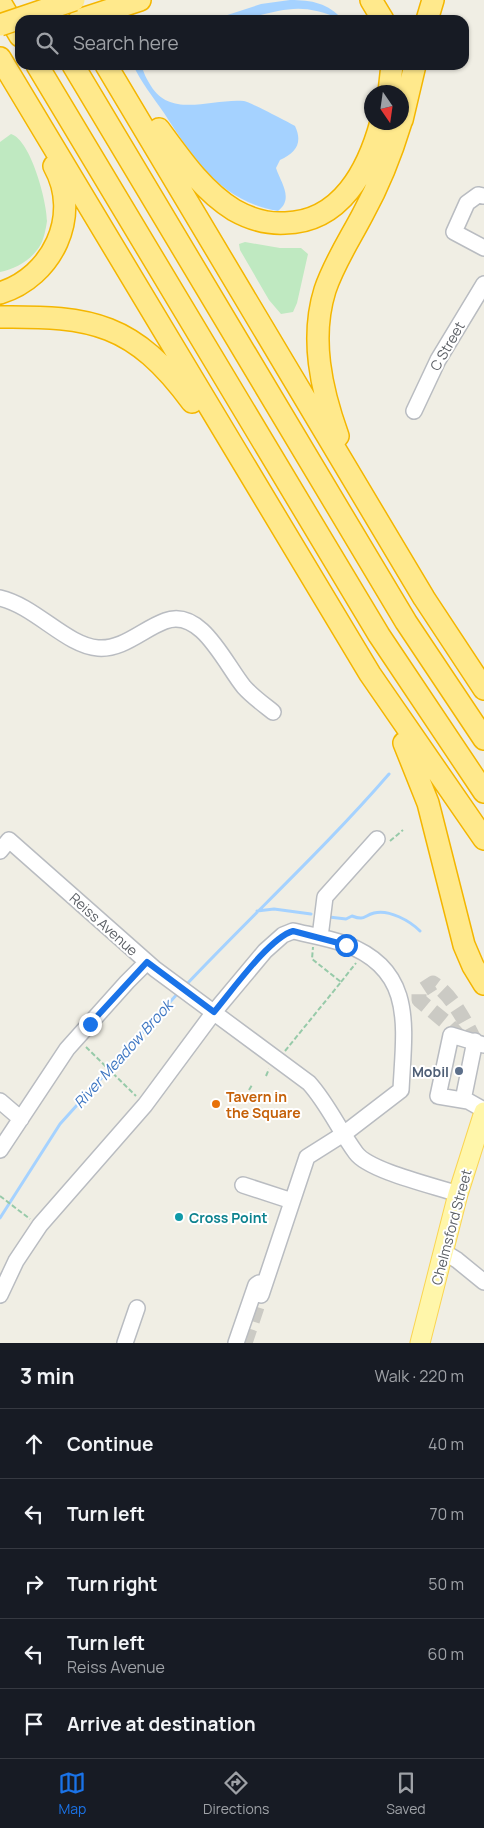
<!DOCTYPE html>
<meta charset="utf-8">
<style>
body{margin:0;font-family:Manrope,sans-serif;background:#20242c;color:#f1f3f6}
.compass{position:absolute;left:364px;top:85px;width:45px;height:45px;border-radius:50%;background:#171b24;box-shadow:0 1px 4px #0004;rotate:167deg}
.stop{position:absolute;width:15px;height:15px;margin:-11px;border:4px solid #1a73e8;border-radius:50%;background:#fff}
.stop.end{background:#1a73e8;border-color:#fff;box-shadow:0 1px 5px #0008}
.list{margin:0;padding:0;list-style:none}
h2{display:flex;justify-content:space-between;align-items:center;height:65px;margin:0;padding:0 20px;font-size:21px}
h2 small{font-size:16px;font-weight:400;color:#9ea1a6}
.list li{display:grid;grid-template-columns:32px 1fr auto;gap:15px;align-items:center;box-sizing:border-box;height:70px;padding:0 20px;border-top:1px solid #363941}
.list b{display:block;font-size:19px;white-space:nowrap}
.list p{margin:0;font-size:16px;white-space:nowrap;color:#9ea1a6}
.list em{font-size:16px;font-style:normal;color:#9ea1a6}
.icon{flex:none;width:28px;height:28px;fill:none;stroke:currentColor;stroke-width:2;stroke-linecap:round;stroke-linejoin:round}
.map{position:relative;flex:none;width:484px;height:1343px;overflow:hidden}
.search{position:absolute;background:#171b24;box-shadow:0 1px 4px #0004;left:15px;right:15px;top:15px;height:55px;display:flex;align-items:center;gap:12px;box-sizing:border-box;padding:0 18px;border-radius:15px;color:#9ea1a6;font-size:19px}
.sheet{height:415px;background:#171b24}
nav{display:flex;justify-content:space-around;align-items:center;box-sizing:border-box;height:70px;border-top:1px solid #363941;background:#171b24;font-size:14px;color:#9ea1a6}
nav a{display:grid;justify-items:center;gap:2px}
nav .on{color:#1a73e8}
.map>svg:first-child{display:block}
</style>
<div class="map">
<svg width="484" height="1343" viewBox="0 0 484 1343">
<rect width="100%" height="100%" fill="#f0eee4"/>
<path fill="#bfe9c1" d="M11 134C31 140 47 202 47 221 46 228 44 238 41 244 33 259 16 269 0 272V142Z
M245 242 280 248H301L308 254 297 303 293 312 281 314 269 300 240 250 239 244Z"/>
<path fill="#a5d2ff" d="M290 0C312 0 328 3 343 20 298 1 287 10 243 19 233 22 222 20 212 20L261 4Z
M133 65H142C143 73 147 79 151 86 171 119 213 98 244 101 250 102 288 122 295 126 303 143 296 153 280 160L276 168C281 183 294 199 278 211 220 201 194 159 164 113 153 97 141 82 133 65Z"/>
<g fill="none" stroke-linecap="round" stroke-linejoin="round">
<path stroke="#a5d2ff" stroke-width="3" d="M257 911 274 909 311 914
M329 917 346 919 352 916C365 921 363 916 374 913 389 909 410 921 420 931
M185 986C252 915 325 848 389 774
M0 1218 60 1124 179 992"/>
<path stroke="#cbcac4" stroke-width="15" stroke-dasharray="15 8" stroke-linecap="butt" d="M460 1037 448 1024 419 1000V992L433 983C452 995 465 1021 475 1041
M245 1343 261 1295"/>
<defs>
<path id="minor" d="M484 196 478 195 467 203 454 232 484 248
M414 411 438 360 484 284
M0 598C35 606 67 646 98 648 123 650 143 629 165 621 201 607 225 664 244 687 252 696 263 704 273 712
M0 851 9 840 155 969 309 1083C328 1104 339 1130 356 1153 369 1171 435 1186 458 1194
M320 937 325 897 377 839
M484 1045 451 1035 438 1096 468 1101 484 1110
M463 1100 475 1041
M0 1101 21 1119
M0 1150 67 1049 127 982 147 962
M243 1185 292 1201
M444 1252 457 1260 484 1282
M0 1295 16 1261 40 1225 145 1105 214 1012 265 951 283 935 293 931C310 935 328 938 345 944 416 970 404 1028 401 1090L345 1133 307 1157 261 1295
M125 1343 137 1308
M236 1343 256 1285 259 1283"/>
<path id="major" d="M420 1343 458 1194 484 1112"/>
<path id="highway" d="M371 0 383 20
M0 2 20 36
M79 20 140 0
M427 20 433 0
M0 58 370 674 484 839
M37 65 379 635 484 792
M73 65 406 622 484 739
M106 65 424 598 484 689
M389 92 392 65
M402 120 415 65
M159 129C181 159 202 190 234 210 250 219 267 224 285 223 341 222 368 170 381 122
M0 293C52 277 82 216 54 166
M0 317C92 316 134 323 192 402
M338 436C321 389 310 338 325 290 334 263 350 239 363 214 379 185 391 155 401 122
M404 743 428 803 464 945 473 966 484 984"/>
</defs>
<use href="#minor" stroke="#b9bcc1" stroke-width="18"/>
<use href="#major" stroke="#fad552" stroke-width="21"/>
<use href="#highway" stroke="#f4b600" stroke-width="24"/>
<path stroke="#97caa9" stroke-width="2" stroke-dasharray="5 2.5" stroke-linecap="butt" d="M390 841 403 830
M341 982 356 963
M86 1047 136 1096
M285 1051 341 982 312 959 313 947
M266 1076 269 1069
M249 1090 252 1085
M0 1196 30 1219"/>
<use href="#minor" stroke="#fff" stroke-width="15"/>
<use href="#major" stroke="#fff6aa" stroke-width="19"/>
<use href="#highway" stroke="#ffe98c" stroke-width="21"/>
<defs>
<path id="highway-bridge" d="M0 25 74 0"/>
</defs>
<use href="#highway-bridge" stroke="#f4b600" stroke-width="24" stroke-linecap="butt"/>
<use href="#highway-bridge" stroke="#ffe98c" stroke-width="21"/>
</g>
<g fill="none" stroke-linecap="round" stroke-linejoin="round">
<path stroke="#1a73e8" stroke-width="6" d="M90 1024 147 962 214 1012C231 992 269 938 293 931L346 945"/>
</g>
<circle fill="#5c6f8a" stroke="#fff" stroke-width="2" cx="459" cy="1071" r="5"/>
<circle fill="#e8710a" stroke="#fff" stroke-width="2" cx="216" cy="1104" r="5"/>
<circle fill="#0f9aa8" stroke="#fff" stroke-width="2" cx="179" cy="1217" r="5"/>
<g text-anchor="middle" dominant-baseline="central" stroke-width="4" stroke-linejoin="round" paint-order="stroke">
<g font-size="14" fill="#5c6066" stroke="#fff">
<text transform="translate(447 346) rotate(-60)">C Street</text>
<text transform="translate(104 924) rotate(42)">Reiss Avenue</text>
<text transform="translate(451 1227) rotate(-75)">Chelmsford Street</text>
</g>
<g font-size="14" font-weight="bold" fill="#4e5e75" stroke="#fff" text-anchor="end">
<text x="449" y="1071">Mobil</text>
</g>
<g font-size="14" font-weight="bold" fill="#c56008" stroke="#fff" text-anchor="start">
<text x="226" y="1096">Tavern in<tspan x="226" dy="16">the Square</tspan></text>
</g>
<g font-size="14" font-weight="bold" fill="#0d838f" stroke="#fff" text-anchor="start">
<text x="189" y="1217">Cross Point</text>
</g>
<g font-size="15" font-style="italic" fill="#3d76c2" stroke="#fff">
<text transform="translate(123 1054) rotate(-48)">River Meadow Brook</text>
</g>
</g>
</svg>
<svg class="compass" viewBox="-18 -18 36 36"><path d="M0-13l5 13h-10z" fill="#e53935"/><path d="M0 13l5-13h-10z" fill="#9ea1a6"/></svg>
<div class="stop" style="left:346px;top:945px"></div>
<div class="stop end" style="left:90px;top:1024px"></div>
<div class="search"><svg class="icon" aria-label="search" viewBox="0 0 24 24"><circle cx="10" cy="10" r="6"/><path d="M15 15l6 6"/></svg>Search here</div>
</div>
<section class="sheet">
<h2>3 min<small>Walk · 220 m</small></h2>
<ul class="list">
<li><svg class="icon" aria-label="ahead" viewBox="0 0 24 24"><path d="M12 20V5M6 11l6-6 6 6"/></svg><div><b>Continue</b></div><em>40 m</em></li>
<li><svg class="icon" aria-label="left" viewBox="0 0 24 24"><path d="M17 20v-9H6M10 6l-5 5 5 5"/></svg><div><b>Turn left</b></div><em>70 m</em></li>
<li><svg class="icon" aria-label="right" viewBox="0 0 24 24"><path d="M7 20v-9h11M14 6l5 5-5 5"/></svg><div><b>Turn right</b></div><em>50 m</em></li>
<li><svg class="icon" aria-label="left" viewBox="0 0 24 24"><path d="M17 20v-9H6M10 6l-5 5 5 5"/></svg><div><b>Turn left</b><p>Reiss Avenue</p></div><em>60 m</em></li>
<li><svg class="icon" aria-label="arrive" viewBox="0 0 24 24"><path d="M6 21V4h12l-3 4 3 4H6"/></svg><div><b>Arrive at destination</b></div></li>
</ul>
</section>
<nav>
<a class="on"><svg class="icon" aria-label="map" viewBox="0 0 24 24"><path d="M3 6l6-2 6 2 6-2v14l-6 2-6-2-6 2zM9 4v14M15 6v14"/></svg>Map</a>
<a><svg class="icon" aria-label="directions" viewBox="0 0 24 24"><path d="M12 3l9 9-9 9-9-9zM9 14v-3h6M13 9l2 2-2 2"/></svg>Directions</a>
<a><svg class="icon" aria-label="saved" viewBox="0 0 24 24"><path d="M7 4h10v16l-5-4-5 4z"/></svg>Saved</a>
</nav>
